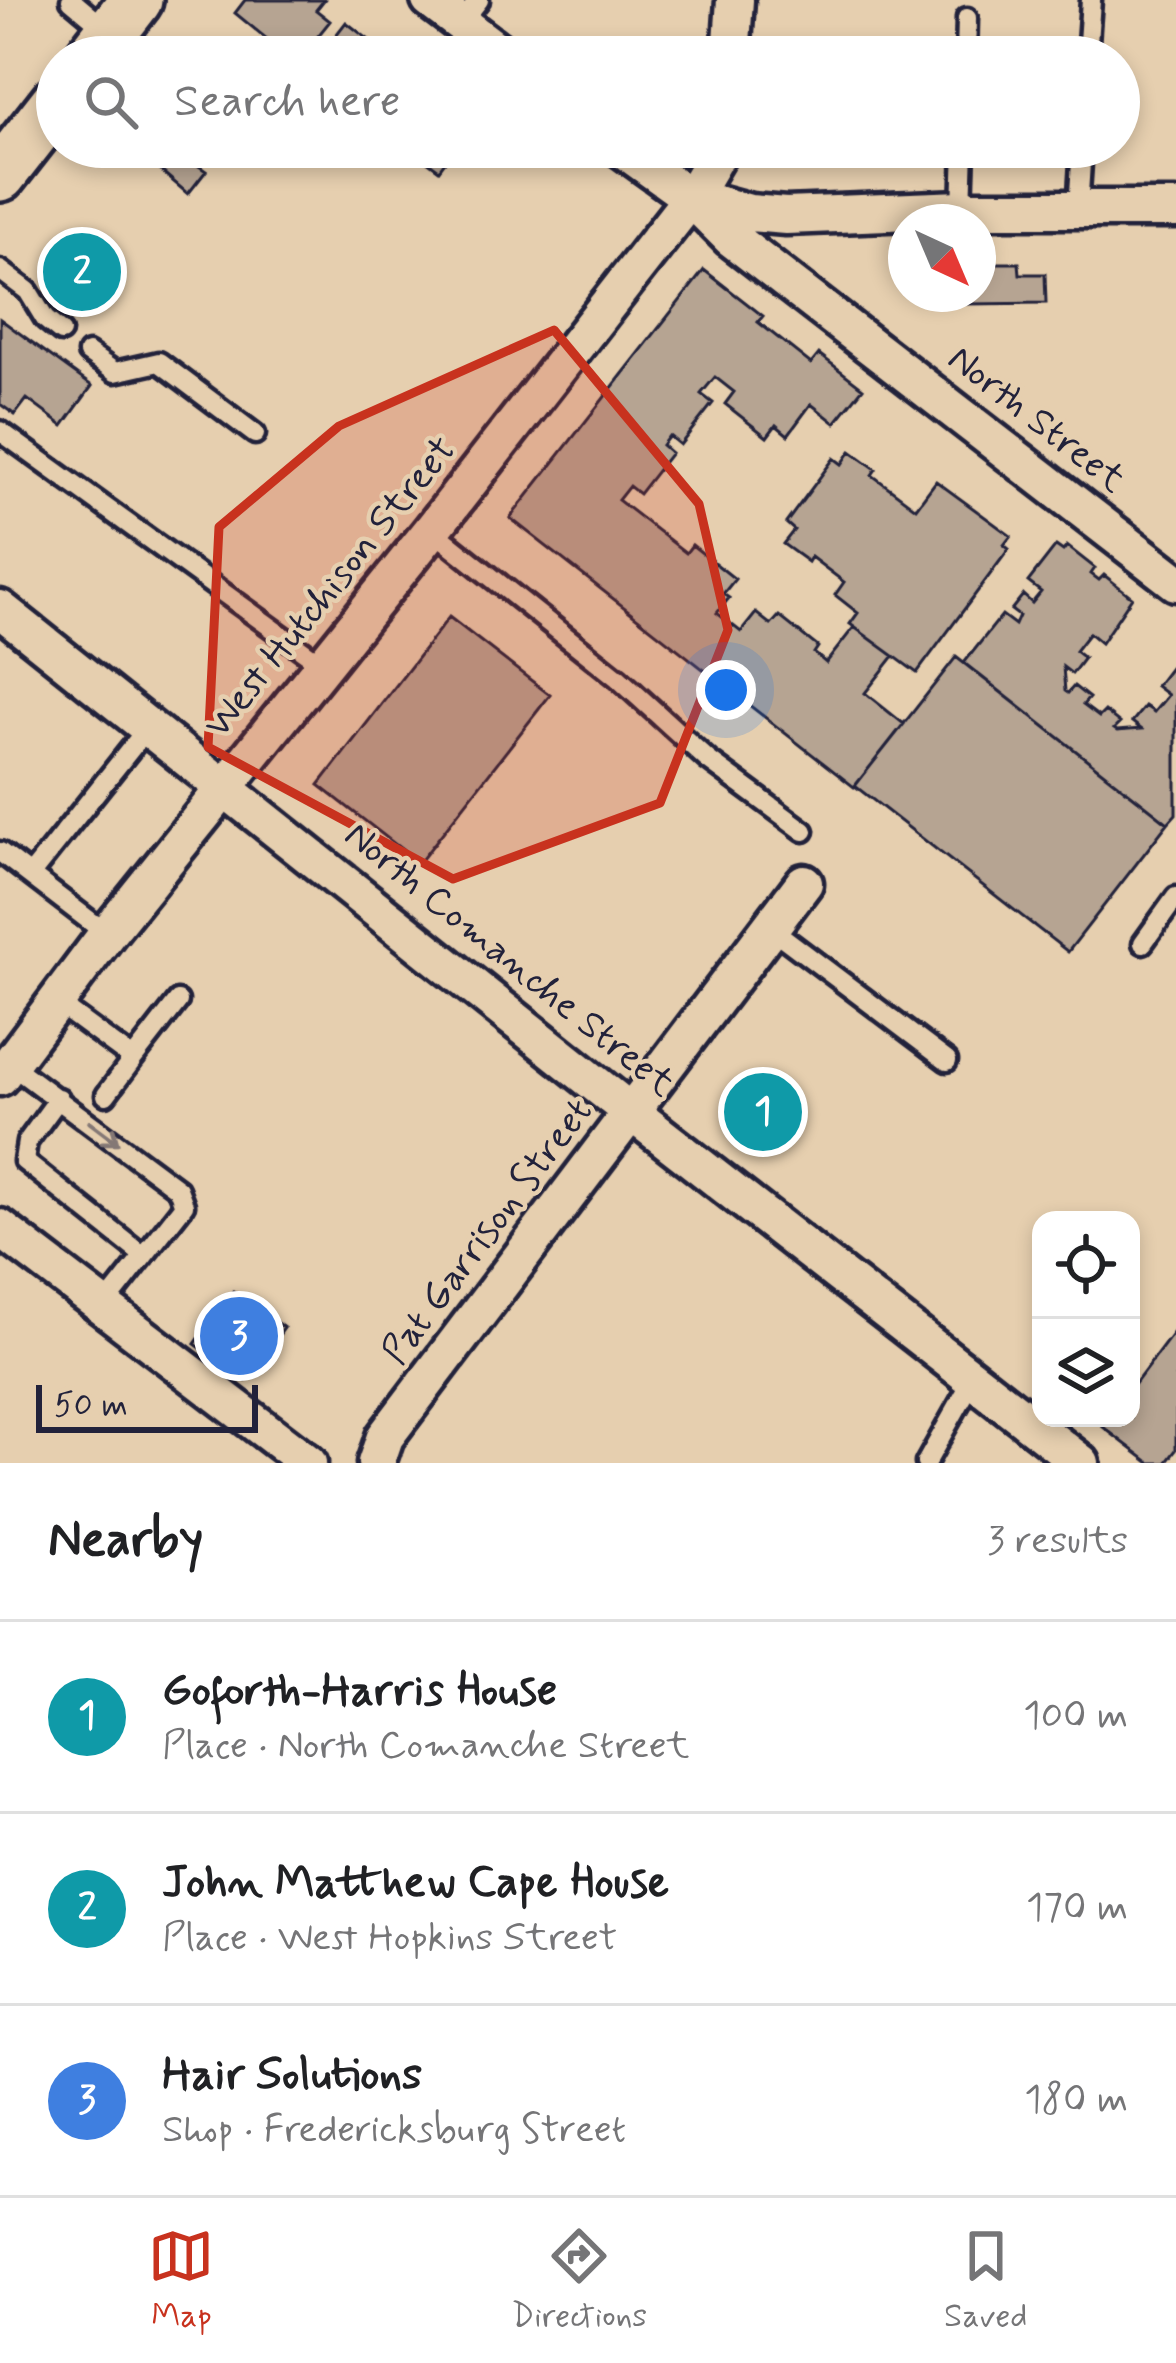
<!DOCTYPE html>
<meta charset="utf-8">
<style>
body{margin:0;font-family:Mynerve,sans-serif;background:#f6f6f6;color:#202124}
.controls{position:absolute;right:36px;bottom:36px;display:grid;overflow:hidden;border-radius:24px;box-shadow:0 6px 18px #0003}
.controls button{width:108px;height:108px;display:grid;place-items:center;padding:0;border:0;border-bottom:3px solid #e0e0e0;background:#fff;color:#202124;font:60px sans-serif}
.compass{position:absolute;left:888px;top:204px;width:108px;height:108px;border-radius:50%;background:#fff;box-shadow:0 6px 18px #0003;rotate:136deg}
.scale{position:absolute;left:36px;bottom:30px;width:222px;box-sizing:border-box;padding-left:12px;border:6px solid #22223b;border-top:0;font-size:33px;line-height:42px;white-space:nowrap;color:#22223b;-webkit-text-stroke:9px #e6cfaf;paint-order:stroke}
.you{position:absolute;left:726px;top:690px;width:42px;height:42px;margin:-30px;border:9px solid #fff;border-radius:50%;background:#1a73e8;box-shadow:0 0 0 18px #1a73e833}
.badge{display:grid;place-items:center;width:78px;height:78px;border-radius:50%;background:#c8321e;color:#fff;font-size:39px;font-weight:700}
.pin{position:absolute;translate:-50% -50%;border:6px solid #fff;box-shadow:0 3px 12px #0006}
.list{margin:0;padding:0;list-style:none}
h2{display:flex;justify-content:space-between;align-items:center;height:156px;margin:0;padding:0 48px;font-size:51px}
h2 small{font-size:39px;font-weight:400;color:#757577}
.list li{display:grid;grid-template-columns:78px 1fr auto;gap:36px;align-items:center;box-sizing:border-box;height:192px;padding:0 48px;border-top:3px solid #e0e0e0}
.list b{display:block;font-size:45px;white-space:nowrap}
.list p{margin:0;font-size:39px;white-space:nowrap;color:#757577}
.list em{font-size:39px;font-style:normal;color:#757577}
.icon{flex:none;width:66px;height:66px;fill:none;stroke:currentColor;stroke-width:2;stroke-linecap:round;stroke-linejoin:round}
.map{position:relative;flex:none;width:1176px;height:1463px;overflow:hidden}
.search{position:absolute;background:#fff;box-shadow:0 6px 18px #0003;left:36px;right:36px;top:36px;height:132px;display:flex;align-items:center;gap:30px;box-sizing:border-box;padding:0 42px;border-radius:66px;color:#757577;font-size:45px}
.sheet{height:732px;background:#fff}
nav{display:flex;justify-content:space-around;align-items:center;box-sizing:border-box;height:168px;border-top:3px solid #e0e0e0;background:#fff;font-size:33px;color:#757577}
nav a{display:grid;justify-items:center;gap:6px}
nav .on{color:#c8321e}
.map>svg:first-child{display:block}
</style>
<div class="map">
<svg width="1176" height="1463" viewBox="0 0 1176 1463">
<rect width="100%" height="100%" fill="#e6cfaf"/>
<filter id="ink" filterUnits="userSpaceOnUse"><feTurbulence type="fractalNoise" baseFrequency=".00833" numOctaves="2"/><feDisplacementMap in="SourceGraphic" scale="24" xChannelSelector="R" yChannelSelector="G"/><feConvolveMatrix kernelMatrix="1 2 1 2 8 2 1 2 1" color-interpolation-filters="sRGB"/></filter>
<g filter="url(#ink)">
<path fill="#b6a492" stroke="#22223b" stroke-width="3" d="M245 0H324L316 10 330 21 301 57H289L235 13Z
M346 22 373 43 362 57H319Z
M133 147H210L196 164 206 171 188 194Z
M408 147H456L439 170Z
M978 263H1019L1020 274H1045L1046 303 967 304V294H978Z
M704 270 763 316 758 322 811 364 819 354 863 388 835 423 811 404 788 435 776 425 767 437 725 404 734 392 715 377 701 394 713 403 680 445 669 436 662 445 671 453 639 494 629 486 618 500 686 553 692 545 735 579 723 594 729 598 717 613 741 632 756 613 771 625 779 616 818 647 814 653 826 663 854 627 894 656 865 693 904 724 854 787 510 518Z
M0 319 92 386 63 426 27 399 15 415 0 404Z
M851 451 876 469 872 475 916 508 936 481 1011 536 1004 545 1009 549 917 673 850 624 858 613 835 595 844 582 811 557 808 562 783 544 794 530 786 523 834 458 842 464Z
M1056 546 1063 551 1067 546 1095 568 1091 574 1099 580 1104 575 1132 597 1101 643 1089 633 1075 651 1084 658 1072 674 1063 667 1065 691 1068 693 1074 686 1089 698 1083 705 1099 717 1105 711 1120 723 1114 729 1117 731 1141 729 1132 722 1145 706 1154 712 1168 695 1156 686 1176 660V814L1168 823 964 663 1002 615 1015 625 1019 616 1011 610 1023 595 1032 603 1041 592 1028 582Z
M449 617 550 695 419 863 319 785Z
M956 657 1168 823 1068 952 855 786Z
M233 1291 284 1328 246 1381 195 1344Z
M1176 1329V1450L1166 1463H1150L1103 1427 1110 1418H1131V1389Z"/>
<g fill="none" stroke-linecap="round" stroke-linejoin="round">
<defs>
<path id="service" d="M71 0 108 31
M461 23 479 0
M966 57 967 18
M1087 57 1091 0
M962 209 964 147
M1078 209 1082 147
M0 270 28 291 45 319 61 332
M88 353 115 372 159 362 255 434
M0 431 323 665
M432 530 618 678 708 760 804 831
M0 852 107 934
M31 874 149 726
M772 929 947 1061
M1143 943 1176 897
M57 1003 133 1059 178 1001
M10 1064 178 1189 184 1205 102 1309
M106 1095 133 1059
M59 1098 27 1142 24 1161 144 1256
M926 1463 973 1379"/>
<path id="minor" d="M430 0 505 57
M731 57 735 0
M620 147 691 198 731 238 1176 582
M695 198 750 213 786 216 962 209H1176
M0 609 632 1113 1081 1463
M0 1077 107 934 432 530 691 198 721 147
M0 1228 308 1463
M376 1463 385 1437 804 883"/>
<path id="secondary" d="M92 57 136 0
M0 175 57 102"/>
</defs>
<use href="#service" stroke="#22223b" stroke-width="27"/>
<use href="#minor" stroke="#22223b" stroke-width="45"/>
<use href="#secondary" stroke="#22223b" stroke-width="60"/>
<use href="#service" stroke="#e6cfaf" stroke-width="18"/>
<use href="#minor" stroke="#e6cfaf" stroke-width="36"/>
<use href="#secondary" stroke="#e6cfaf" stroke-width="51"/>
</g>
<defs><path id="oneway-shaft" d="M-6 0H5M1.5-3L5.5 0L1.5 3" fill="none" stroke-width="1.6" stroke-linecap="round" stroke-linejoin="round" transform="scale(3)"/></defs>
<use stroke="#847875" href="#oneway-shaft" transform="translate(104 1133) rotate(37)"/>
</g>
<path fill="#c8321e" fill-opacity="0.2" stroke="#c8321e" stroke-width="9" stroke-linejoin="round" d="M554 330 699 504 728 630 660 803 453 879 208 747 219 527 339 426Z"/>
<g text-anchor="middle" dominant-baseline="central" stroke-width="9" stroke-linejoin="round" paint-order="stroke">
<g font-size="39" fill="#22223b" stroke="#e6cfaf">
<text transform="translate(1036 420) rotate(38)">North Street</text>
<text transform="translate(331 588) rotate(-51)">West Hutchison Street</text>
<text transform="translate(509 960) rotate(39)">North Comanche Street</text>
<text transform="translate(488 1232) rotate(-53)">Pat Garrison Street</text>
</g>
</g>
</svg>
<div class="controls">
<button><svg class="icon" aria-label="locate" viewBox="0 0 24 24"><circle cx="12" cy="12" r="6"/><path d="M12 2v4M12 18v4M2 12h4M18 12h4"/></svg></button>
<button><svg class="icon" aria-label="layers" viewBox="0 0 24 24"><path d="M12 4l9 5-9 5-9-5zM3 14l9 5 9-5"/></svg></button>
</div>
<svg class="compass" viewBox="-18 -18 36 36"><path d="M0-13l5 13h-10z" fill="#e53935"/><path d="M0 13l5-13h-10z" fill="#757577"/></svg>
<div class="scale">50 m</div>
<div class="you"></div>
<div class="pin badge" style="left:763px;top:1112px;background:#0f9aa8">1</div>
<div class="pin badge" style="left:82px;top:272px;background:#0f9aa8">2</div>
<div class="pin badge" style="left:239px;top:1336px;background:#3f7fe0">3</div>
<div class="search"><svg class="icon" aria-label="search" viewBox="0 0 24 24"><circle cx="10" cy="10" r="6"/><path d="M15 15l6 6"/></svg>Search here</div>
</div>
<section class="sheet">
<h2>Nearby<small>3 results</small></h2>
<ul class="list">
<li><span class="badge" style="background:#0f9aa8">1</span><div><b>Goforth-Harris House</b><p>Place · North Comanche Street</p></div><em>100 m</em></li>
<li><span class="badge" style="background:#0f9aa8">2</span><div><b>John Matthew Cape House</b><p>Place · West Hopkins Street</p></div><em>170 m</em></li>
<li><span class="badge" style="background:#3f7fe0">3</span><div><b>Hair Solutions</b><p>Shop · Fredericksburg Street</p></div><em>180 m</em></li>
</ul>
</section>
<nav>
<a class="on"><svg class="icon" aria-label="map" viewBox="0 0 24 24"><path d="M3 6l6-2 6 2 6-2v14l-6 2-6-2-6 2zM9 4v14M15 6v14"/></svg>Map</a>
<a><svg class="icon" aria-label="directions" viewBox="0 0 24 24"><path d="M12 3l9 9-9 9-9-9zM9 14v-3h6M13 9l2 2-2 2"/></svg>Directions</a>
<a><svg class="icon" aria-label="saved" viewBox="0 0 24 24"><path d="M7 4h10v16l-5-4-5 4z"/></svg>Saved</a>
</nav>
